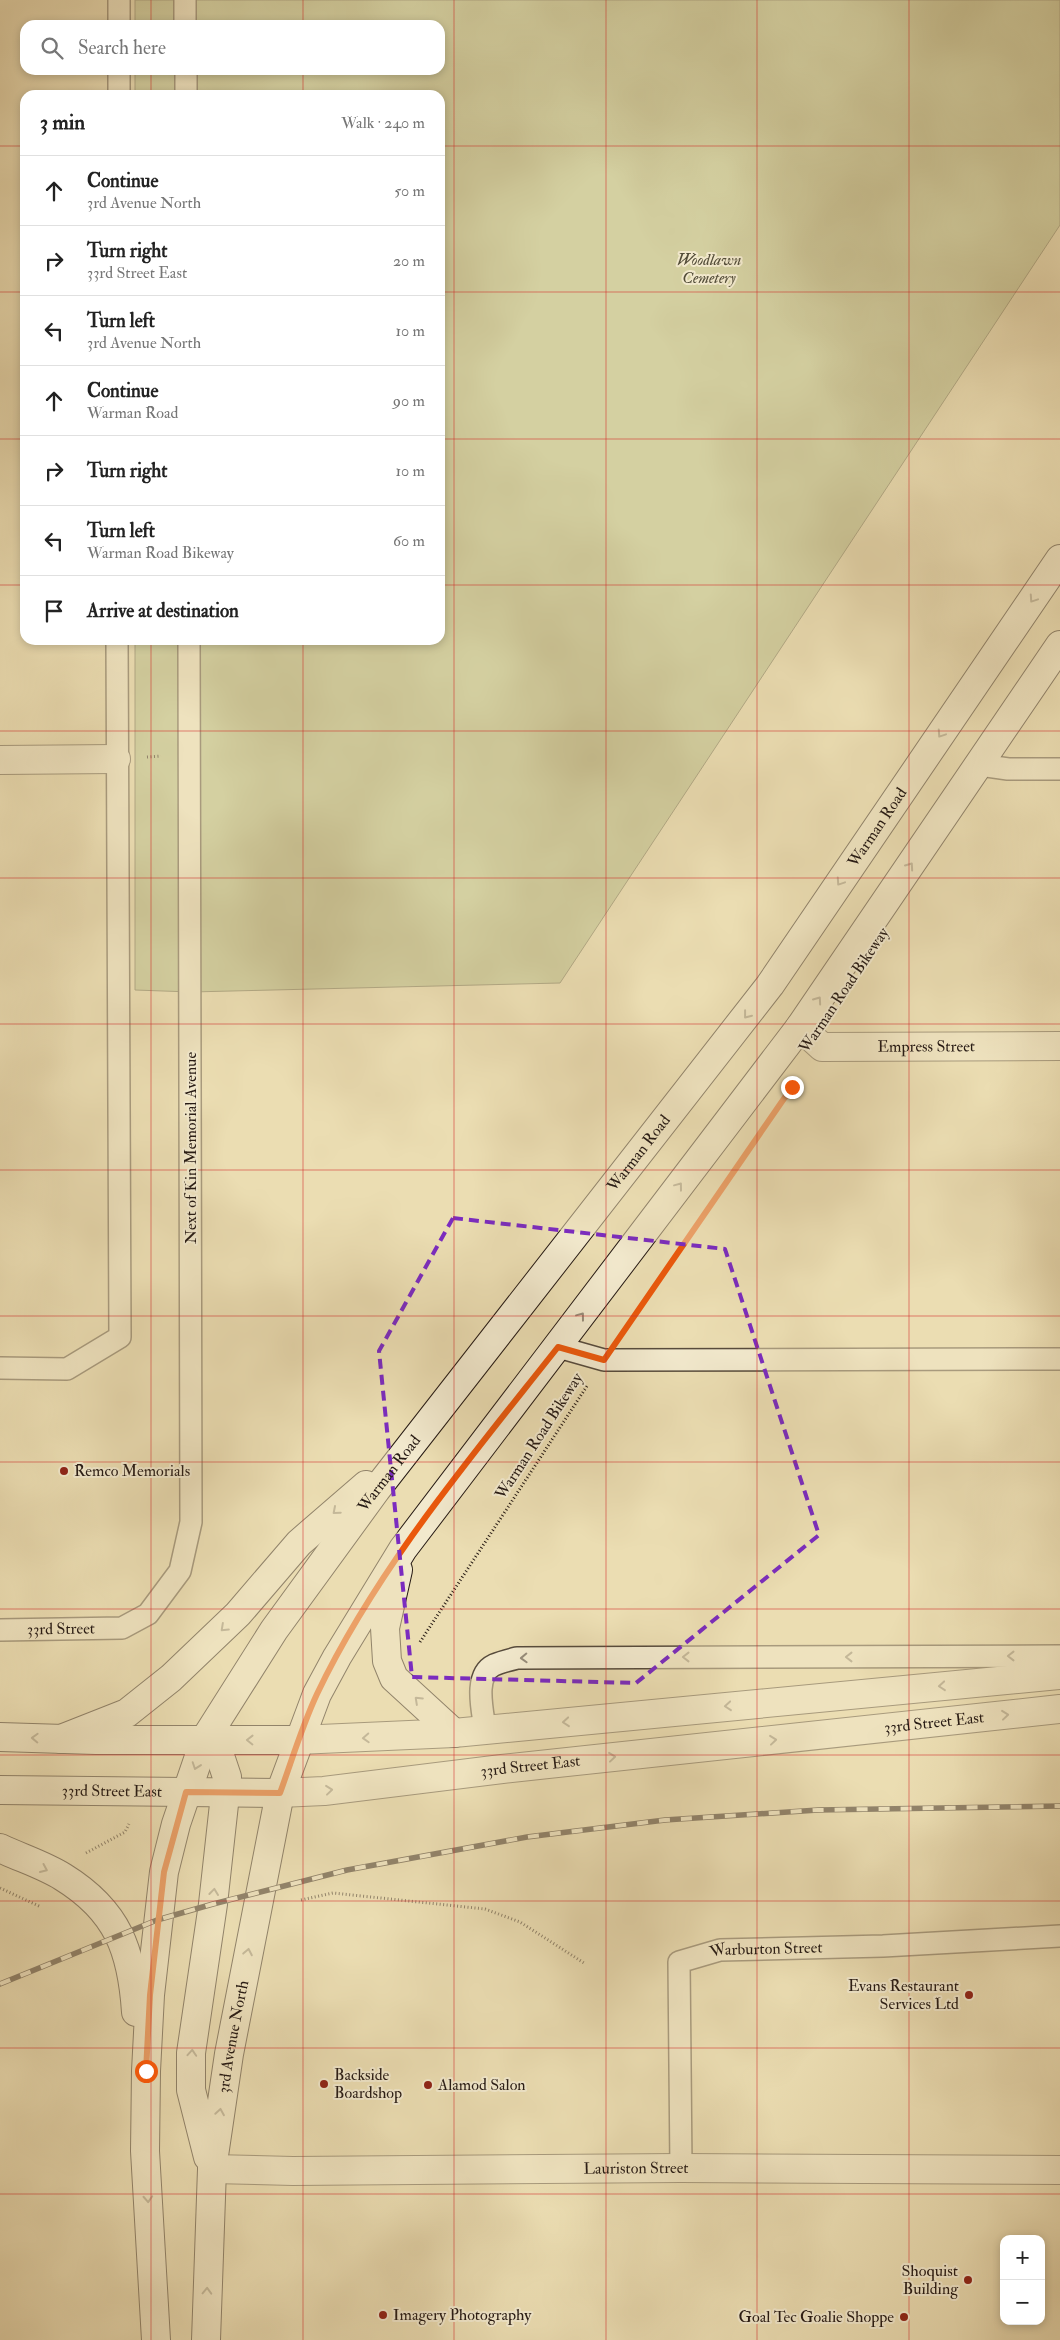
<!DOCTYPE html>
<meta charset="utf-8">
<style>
body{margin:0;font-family:"IM FELL Double Pica",serif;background:#f2f2f2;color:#222}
.controls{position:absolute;right:15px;bottom:15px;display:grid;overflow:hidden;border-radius:10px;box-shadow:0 2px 8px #0003}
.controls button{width:45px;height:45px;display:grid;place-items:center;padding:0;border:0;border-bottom:1px solid #e0e0e0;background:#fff;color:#222;font:25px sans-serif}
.stop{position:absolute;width:15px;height:15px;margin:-11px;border:4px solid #ea580c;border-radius:50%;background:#fff}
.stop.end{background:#ea580c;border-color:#fff;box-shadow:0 1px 5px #0008}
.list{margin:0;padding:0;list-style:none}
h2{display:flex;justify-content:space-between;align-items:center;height:65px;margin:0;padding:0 20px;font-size:21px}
h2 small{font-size:16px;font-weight:400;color:#767676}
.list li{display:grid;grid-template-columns:32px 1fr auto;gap:15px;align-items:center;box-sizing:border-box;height:70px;padding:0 20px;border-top:1px solid #e0e0e0}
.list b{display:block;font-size:19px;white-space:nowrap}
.list p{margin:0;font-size:16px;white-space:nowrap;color:#767676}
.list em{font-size:16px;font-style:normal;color:#767676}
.icon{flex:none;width:28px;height:28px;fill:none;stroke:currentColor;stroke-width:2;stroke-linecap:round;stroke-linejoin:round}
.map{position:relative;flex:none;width:1060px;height:2340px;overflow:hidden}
.search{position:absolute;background:#fff;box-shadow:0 2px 8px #0003;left:20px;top:20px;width:425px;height:55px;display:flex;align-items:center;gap:12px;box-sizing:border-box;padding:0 18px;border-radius:15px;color:#767676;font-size:19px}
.panel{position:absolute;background:#fff;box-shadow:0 2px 8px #0003;left:20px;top:90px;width:425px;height:555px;border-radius:15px}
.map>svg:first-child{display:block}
</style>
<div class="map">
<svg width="1060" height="2340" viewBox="0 0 1060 2340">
<rect width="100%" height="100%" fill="#ebddb2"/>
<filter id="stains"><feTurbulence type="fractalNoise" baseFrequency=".004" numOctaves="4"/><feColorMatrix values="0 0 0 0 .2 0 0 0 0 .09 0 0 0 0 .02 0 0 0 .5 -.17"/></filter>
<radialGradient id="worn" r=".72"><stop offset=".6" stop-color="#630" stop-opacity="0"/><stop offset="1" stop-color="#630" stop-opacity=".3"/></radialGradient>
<path fill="#b8c08c" stroke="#6f6d50" d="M135 0H1060V225L560 983 191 992 135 990V640H440V95H135V70H440V25H135Z"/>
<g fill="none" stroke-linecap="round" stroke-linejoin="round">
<defs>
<g id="service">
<path d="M119 0V25"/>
<path d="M185 0V25"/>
<path d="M119 70V95"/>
<path d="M186 70V95"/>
<path d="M980 765 1008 769H1060"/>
<path d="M558 1347 604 1360 1060 1359"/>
<path d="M0 1368 67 1369 120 1337 117 640"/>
<path id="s1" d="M0 1630 122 1628 148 1614 180 1571 191 1522 189 640"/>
<path d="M485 1729C483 1712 473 1675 494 1665 501 1662 509 1660 517 1658L1060 1656"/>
<path id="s2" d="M681 2168 679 1962 720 1950 883 1946 1060 1936"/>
</g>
<g id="minor">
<path d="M0 760 116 759"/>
<path id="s3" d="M800 1027 822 1047 1060 1046"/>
<path id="s4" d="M212 2169 293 2171 681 2168 1060 2170"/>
</g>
<g id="tertiary">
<path d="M298 1740 454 1733 1060 1675"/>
<path id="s5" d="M280 1793 324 1791 502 1769 1060 1709"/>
</g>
<g id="secondary">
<path d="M398 1570 385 1628 387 1661 394 1678 454 1733"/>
<path d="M0 1737 96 1740H298"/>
<path d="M61 1739 127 1713 171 1678 238 1614 299 1543 366 1485"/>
<path d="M205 1739 213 1744 219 1753 227 1777 213 1904 191 2053V2090L208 2157"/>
<path id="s6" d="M0 1790 280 1793"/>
<path d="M0 1848C21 1858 44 1865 63 1877 118 1911 132 1951 136 2012"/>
<path id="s7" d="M156 2340 145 2151 146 2071 150 1995 164 1872 176 1824 205 1739 274 1630 376 1490 770 985 1060 559"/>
<path id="s8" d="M206 2340 212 2169 229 2054 280 1793 317 1694 337 1657 403 1549 800 1027 1060 645"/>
</g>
</defs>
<use href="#service" stroke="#574b3c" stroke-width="24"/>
<use href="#minor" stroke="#574b3c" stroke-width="30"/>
<use href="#tertiary" stroke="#574b3c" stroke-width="30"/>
<use href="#secondary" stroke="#261a14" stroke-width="30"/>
<path stroke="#261a14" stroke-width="3" stroke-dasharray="1 2.5" stroke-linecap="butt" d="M147 757 161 756
M624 1331 735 1169
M420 1642 587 1386
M86 1853 125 1832 129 1824
M0 1888 41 1907
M301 1900 333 1893 485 1909 520 1922 584 1963"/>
<use href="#service" stroke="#f2e9cd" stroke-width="21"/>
<use href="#minor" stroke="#f2e9cd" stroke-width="28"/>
<use href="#tertiary" stroke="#f2e9cd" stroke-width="28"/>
<use href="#secondary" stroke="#f2e9cd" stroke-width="28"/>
<defs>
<path id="rail" d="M0 1984 157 1920 213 1904 347 1870 527 1837 665 1820 818 1810 1060 1806"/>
</defs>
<use href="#rail" stroke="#261a14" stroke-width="5.5"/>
<use href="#rail" stroke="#f2e9cd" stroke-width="4" stroke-dasharray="11" stroke-linecap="butt"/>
</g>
<defs><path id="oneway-chevron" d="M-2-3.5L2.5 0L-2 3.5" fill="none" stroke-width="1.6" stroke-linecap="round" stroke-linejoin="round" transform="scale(1.25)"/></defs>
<g stroke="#968c7a">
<use href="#oneway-chevron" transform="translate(1033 599) rotate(124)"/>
<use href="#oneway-chevron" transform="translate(941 734) rotate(124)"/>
<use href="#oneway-chevron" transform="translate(910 866) rotate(-55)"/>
<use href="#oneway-chevron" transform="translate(840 882) rotate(124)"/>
<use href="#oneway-chevron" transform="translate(818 1000) rotate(-55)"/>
<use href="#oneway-chevron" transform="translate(747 1015) rotate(128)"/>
<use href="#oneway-chevron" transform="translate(679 1186) rotate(-53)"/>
<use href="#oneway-chevron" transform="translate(581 1316) rotate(-53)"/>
<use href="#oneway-chevron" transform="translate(336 1511) rotate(139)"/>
<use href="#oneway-chevron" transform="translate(224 1628) rotate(137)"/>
<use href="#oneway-chevron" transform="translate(1011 1656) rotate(180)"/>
<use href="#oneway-chevron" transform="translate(686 1657) rotate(180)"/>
<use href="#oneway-chevron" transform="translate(849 1657) rotate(180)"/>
<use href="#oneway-chevron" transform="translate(524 1658) rotate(178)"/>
<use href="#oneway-chevron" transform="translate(942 1686) rotate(175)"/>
<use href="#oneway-chevron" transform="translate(418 1700) rotate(-137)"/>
<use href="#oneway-chevron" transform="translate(728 1706) rotate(175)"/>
<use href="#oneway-chevron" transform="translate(1005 1715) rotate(-6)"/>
<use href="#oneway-chevron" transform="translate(566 1722) rotate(175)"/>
<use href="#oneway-chevron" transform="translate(35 1738) rotate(-178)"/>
<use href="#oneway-chevron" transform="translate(366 1738) rotate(177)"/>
<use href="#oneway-chevron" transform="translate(250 1740) rotate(-179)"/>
<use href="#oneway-chevron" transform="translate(773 1740) rotate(-6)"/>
<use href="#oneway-chevron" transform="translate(612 1757) rotate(-6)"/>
<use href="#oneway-chevron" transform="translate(196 1766) rotate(109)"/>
<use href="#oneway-chevron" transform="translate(329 1790) rotate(-6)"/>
<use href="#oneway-chevron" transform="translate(44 1869) rotate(24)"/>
<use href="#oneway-chevron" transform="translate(214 1892) rotate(-83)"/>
<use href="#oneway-chevron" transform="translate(248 1952) rotate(-79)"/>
<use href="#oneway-chevron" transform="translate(192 2053) rotate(-86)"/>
<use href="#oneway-chevron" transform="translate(220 2112) rotate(-81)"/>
<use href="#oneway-chevron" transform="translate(148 2199) rotate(87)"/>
<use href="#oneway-chevron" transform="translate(207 2291) rotate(-88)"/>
</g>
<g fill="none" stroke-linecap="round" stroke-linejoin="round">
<path stroke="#ea580c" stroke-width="6" d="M146 2071 150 1995 164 1872 186 1792 280 1793C292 1760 302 1726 317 1694 377 1568 472 1456 558 1347L604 1360 792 1087"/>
</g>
<path d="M0 0H1060V2340H0ZM453 1218 725 1249 819 1535 636 1683 412 1677 379 1351Z" fill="#ebddb2" fill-opacity=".55" fill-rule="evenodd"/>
<path fill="none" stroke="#7b2cbf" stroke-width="4" stroke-dasharray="10 6" stroke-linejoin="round" d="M453 1218 725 1249 819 1535 636 1683 412 1677 379 1351Z"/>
<path fill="none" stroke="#d62828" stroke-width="1" stroke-opacity="0.55" d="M151 0V25M303 0V25M454 0V2340M606 0V2340M757 0V2340M909 0V2340M151 70V95M303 70V95M0 146H25M440 146H1060M0 292H25M440 292H1060M0 439H25M440 439H1060M0 585H25M440 585H1060M151 640V2340M303 640V2340M0 731H1060M0 878H1060M0 1024H1060M0 1170H1060M0 1316H1060M0 1462H1060M0 1609H1060M0 1755H1060M0 1901H1060M0 2048H1060M0 2194H1060"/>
<g fill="#8f2418" stroke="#f2e9cd" stroke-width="2">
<circle cx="64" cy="1471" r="5"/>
<circle cx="969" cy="1995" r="5"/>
<circle cx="324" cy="2084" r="5"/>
<circle cx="428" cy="2085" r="5"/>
<circle cx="968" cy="2280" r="5"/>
<circle cx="383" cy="2315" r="5"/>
<circle cx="904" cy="2317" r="5"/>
</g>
<g text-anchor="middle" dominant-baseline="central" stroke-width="4" stroke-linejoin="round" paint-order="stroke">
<g font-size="16" font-style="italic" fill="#524c38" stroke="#f2e9cd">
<text x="709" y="260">Woodlawn<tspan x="709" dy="18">Cemetery</tspan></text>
</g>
<g font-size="16" fill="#261a14" stroke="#f2e9cd">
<text stroke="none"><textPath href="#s7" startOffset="1742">Warman Road</textPath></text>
<text transform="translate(844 990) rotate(-56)">Warman Road Bikeway</text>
<text stroke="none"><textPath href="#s3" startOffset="134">Empress Street</textPath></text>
<text transform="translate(191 1148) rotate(-90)">Next of Kin Memorial Avenue</text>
<text stroke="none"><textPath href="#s7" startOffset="1338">Warman Road</textPath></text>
<text transform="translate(539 1436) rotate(-57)">Warman Road Bikeway</text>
<text stroke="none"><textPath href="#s7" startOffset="932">Warman Road</textPath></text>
<text stroke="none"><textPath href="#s1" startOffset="61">33rd Street</textPath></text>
<text stroke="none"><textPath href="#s5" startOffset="658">33rd Street East</textPath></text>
<text stroke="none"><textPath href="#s5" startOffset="252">33rd Street East</textPath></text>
<text stroke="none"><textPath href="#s6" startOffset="112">33rd Street East</textPath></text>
<text stroke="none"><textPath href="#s2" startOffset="295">Warburton Street</textPath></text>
<text stroke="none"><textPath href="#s8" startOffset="305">3rd Avenue North</textPath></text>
<text stroke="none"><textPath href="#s4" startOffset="424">Lauriston Street</textPath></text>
</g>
<g font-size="16" fill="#261a14" stroke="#f2e9cd" text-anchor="start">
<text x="74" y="1471">Remco Memorials</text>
<text x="959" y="1986" text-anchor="end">Evans Restaurant<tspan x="959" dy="18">Services Ltd</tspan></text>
<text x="334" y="2075">Backside<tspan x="334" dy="18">Boardshop</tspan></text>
<text x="438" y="2085">Alamod Salon</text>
<text x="958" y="2271" text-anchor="end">Shoquist<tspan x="958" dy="18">Building</tspan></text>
<text x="393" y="2315">Imagery Photography</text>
<text x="894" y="2317" text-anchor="end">Goal Tec Goalie Shoppe</text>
</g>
</g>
<rect width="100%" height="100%" filter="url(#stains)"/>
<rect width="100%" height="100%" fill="url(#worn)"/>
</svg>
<div class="controls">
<button>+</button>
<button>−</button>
</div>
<div class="stop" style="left:146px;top:2071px"></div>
<div class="stop end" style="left:792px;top:1087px"></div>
<div class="search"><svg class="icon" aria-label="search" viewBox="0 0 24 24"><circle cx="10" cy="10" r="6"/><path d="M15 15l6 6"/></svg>Search here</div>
<section class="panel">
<h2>3 min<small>Walk · 240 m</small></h2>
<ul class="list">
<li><svg class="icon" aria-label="ahead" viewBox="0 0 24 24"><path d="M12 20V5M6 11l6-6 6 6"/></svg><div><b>Continue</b><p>3rd Avenue North</p></div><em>50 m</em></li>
<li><svg class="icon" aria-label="right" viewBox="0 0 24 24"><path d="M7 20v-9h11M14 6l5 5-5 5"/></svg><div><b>Turn right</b><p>33rd Street East</p></div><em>20 m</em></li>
<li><svg class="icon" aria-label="left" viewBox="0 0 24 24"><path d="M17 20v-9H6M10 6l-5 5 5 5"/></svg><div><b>Turn left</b><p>3rd Avenue North</p></div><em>10 m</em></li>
<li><svg class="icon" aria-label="ahead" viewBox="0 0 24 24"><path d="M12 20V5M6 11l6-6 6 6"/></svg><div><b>Continue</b><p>Warman Road</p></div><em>90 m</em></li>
<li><svg class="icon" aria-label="right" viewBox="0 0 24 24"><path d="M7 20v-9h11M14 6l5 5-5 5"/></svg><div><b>Turn right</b></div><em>10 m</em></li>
<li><svg class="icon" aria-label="left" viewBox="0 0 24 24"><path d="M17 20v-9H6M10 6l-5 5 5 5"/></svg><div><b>Turn left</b><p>Warman Road Bikeway</p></div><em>60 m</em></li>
<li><svg class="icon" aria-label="arrive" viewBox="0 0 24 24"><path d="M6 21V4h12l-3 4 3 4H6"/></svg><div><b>Arrive at destination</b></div></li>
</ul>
</section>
</div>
